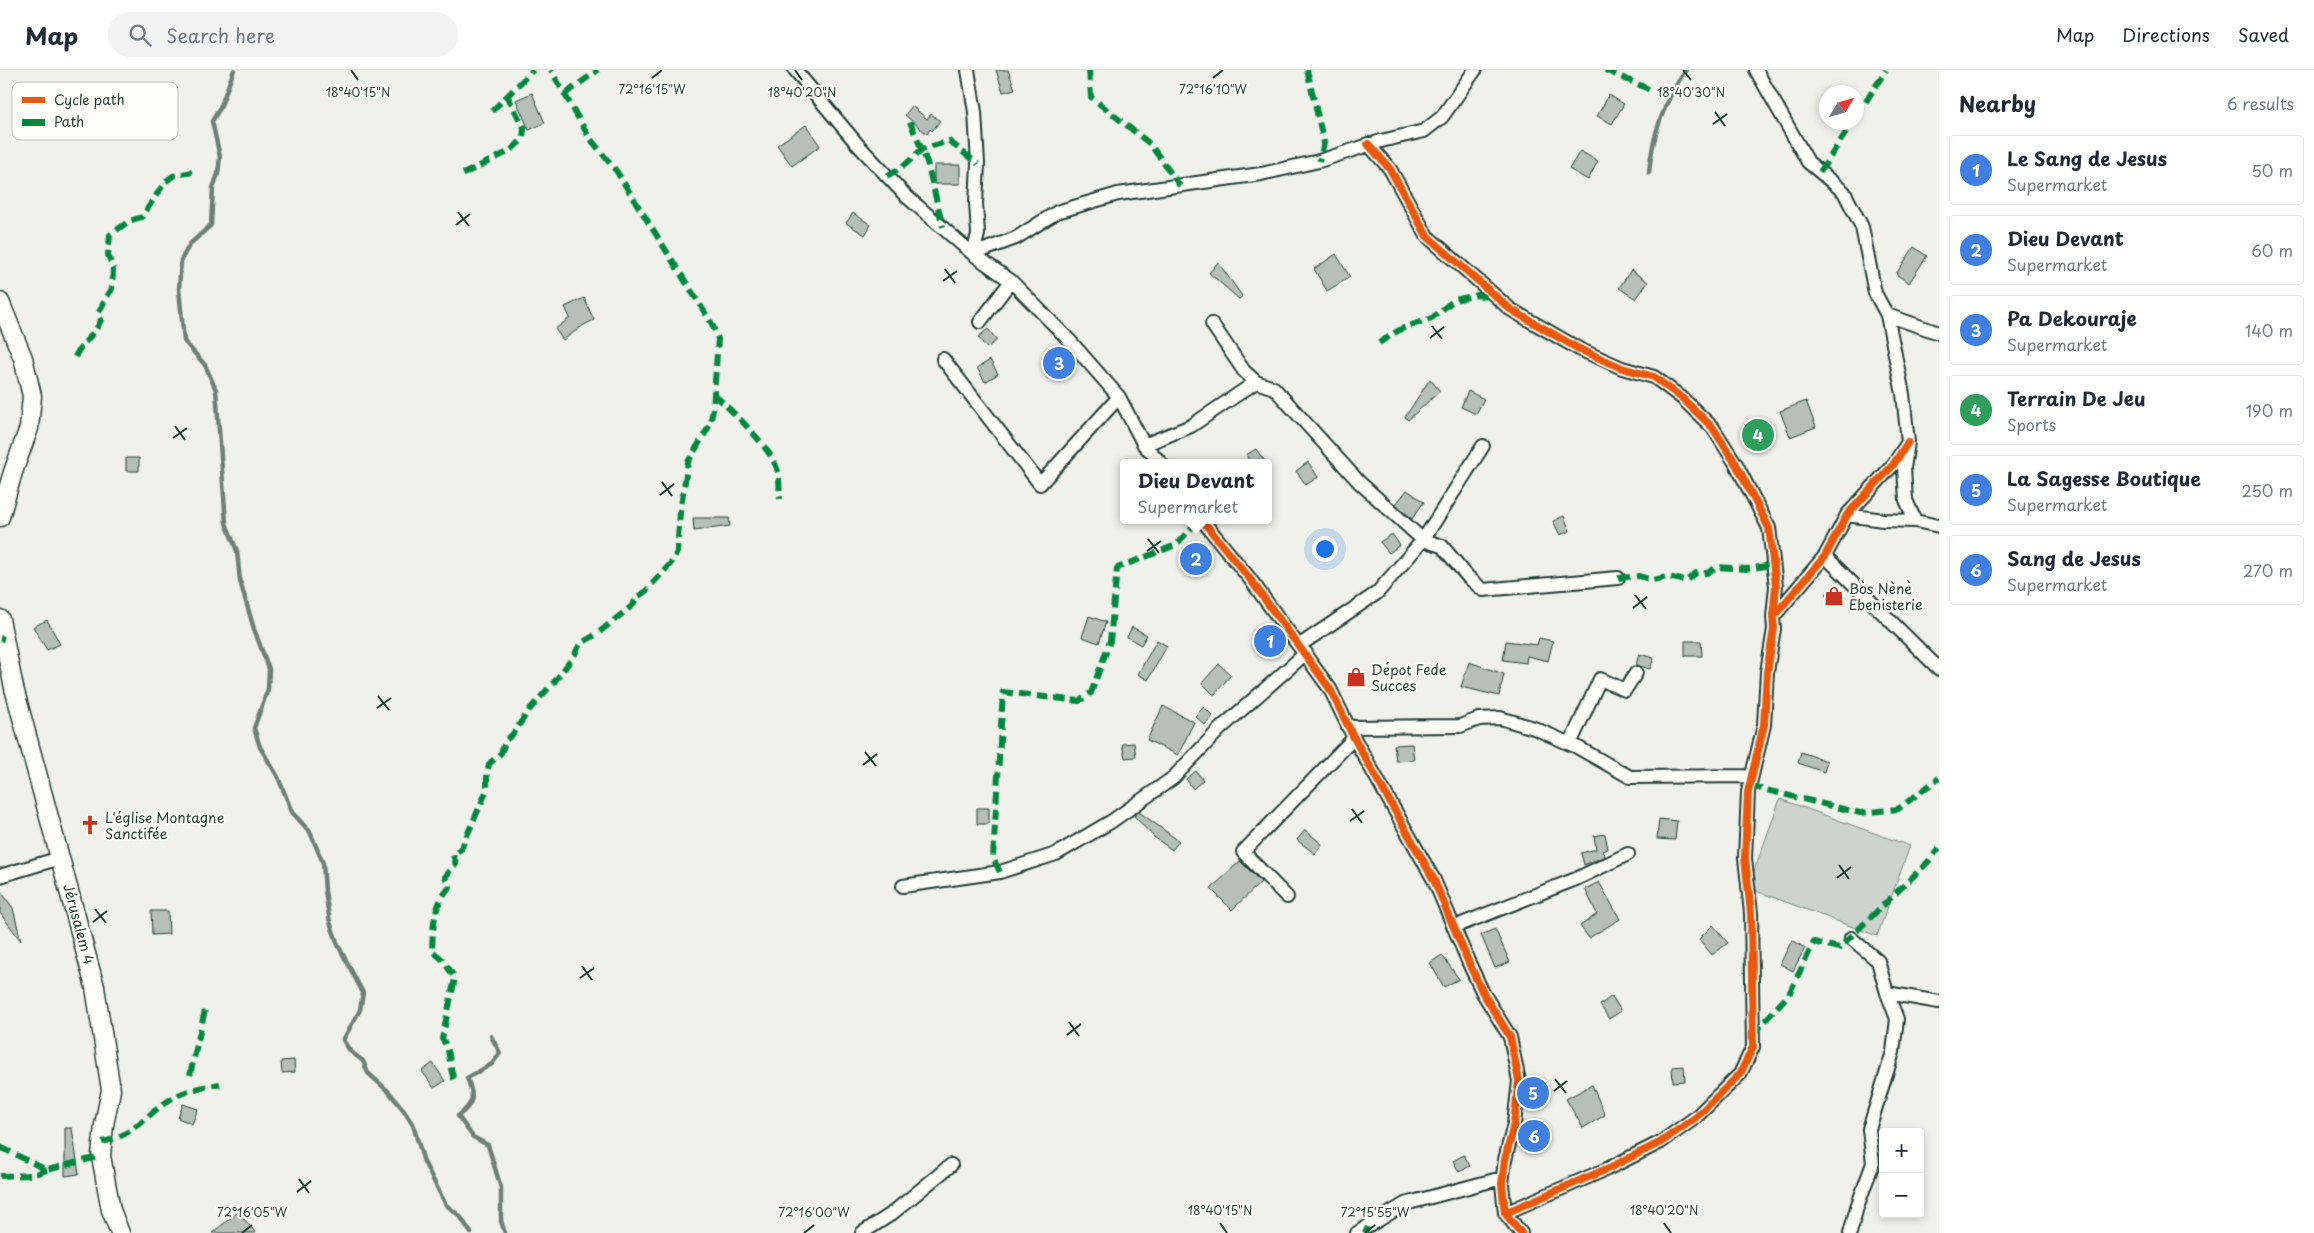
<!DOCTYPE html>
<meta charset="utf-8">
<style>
body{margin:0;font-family:"Playpen Sans",sans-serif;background:#f2f2f3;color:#1f2937}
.controls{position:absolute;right:15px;bottom:15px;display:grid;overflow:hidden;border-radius:5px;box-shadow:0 2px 8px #0003}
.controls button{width:45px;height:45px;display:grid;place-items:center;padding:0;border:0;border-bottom:1px solid #e0e1e3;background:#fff;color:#1f2937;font:25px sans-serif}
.compass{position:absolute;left:1819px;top:15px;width:45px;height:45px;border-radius:50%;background:#fff;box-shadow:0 2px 8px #0003;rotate:53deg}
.you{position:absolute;left:1324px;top:478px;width:18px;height:18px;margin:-12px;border:4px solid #fff;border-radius:50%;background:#1a73e8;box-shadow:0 0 0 8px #1a73e833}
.badge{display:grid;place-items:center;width:32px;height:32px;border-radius:50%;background:#b45309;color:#fff;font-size:16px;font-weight:700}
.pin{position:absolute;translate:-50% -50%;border:2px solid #fff;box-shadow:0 1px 5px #0006}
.popup{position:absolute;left:1120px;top:389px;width:152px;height:65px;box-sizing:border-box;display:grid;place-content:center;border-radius:5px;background:#fff;filter:drop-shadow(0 1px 4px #0005);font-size:16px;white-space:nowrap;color:#747a83}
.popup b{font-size:19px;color:#1f2937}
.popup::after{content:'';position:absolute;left:50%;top:100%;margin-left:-10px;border:10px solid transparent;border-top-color:#fff}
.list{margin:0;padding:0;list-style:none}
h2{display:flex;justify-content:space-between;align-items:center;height:65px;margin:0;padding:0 20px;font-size:21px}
h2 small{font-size:16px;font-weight:400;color:#747a83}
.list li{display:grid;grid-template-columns:32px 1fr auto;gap:15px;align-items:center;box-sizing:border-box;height:70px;margin:0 10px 10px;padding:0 10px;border:1px solid #e0e1e3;border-radius:5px}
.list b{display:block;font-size:19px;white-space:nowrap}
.list p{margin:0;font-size:16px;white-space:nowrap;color:#747a83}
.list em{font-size:16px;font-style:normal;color:#747a83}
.icon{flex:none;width:28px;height:28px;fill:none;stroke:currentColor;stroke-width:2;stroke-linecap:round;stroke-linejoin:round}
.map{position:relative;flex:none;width:1939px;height:1163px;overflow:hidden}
header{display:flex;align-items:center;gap:30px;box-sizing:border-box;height:70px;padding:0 25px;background:#fff;border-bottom:1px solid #e0e1e3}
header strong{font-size:24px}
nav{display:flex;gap:28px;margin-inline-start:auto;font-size:18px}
.search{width:350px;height:45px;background:#f2f2f3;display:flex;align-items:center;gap:12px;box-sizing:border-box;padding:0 18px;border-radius:28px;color:#747a83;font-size:19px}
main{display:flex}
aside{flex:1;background:#fff}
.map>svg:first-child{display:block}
</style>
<header>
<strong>Map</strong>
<div class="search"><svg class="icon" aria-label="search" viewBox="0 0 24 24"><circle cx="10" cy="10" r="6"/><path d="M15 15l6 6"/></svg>Search here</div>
<nav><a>Map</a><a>Directions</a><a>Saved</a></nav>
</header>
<main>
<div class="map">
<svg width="1939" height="1163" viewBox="0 0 1939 1163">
<rect width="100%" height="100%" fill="#f0f1eb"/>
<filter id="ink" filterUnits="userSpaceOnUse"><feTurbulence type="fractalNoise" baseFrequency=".02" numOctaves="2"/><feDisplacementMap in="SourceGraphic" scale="10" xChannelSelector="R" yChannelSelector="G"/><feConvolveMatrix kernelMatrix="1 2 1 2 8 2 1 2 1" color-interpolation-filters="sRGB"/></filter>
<g filter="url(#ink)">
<path fill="#cdd3cd" stroke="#768880" d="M1780 729 1910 776 1877 866 1748 818Z"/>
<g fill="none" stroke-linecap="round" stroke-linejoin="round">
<path stroke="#6c8077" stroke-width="4.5" d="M234 0 220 38 212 51 220 87 218 104 213 118 211 155 190 174 181 190 179 219 184 271 205 295 216 320 226 453 237 481 240 511 254 559 269 599 268 619 254 658 260 677 278 707 292 742 310 762 323 793 325 821 330 852 338 875 363 923 360 940 343 970 350 981 363 991 368 1003 389 1022 402 1038 413 1055 424 1092 446 1135 460 1146 471 1163
M1649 103C1652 66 1665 30 1686 0
M491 966 500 983 492 994 467 1008C475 1026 474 1034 458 1046L473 1067 488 1075 501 1118V1151L505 1163"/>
</g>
<path fill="#b6bfb8" stroke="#1f3d34" d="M996 0H1008L1015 19 1003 22Z
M532 23 545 53 529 60 516 30Z
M1609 25 1624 34 1612 54 1597 46Z
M912 36 927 49 931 44 940 51 932 61 930 59 927 64 905 45Z
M806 55 820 76 792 96 777 75Z
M1580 81 1598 91 1588 110 1569 99Z
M934 95H960V114H934Z
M853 143 871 155 865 165 846 153Z
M1914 177 1927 186 1909 213 1896 204Z
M1336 184 1350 207 1327 221 1314 199Z
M1218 192 1242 226 1239 229 1209 203Z
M1631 200 1648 212 1636 229 1619 218Z
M584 228 594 250 584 255 563 270 555 259 570 248 565 237Z
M988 259 997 270 987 278 978 267Z
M990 290 998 304 985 312 977 298Z
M1430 309 1440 321 1408 350 1405 347Z
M1468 321 1484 329 1476 344 1461 337Z
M1806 331 1816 357 1790 367 1780 341Z
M1256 379 1266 393H1251L1246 385Z
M126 388H139V401H126Z
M1308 392 1318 407 1306 415 1296 401Z
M1407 420 1424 432 1412 449 1396 434Z
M1564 446 1570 461 1560 465 1553 451Z
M693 448H729L730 456 694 461Z
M1392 464 1400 475 1389 483 1380 472Z
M1197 476 1210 494 1198 502 1185 485Z
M1836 516 1845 527 1835 534 1826 524Z
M1089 546 1106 552 1099 573 1082 567Z
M47 550 60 574 47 580 33 557Z
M1132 557 1147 565 1141 575 1127 567Z
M1539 568 1553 571 1548 591 1527 586 1526 593 1503 590 1506 571 1537 575Z
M1157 570 1167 576 1148 610 1138 604Z
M1685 571H1701L1702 586H1685Z
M1639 584 1654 588 1650 599 1636 595Z
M1469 592 1504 604 1499 626 1461 617Z
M1219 594 1231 605 1214 625 1202 613Z
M1163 636 1194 652 1178 685 1147 670Z
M1204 637 1213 646 1205 655 1195 646Z
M1134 673 1136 687 1125 688 1122 674Z
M1412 674 1414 690 1396 691 1394 675Z
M1801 682 1827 691 1824 702 1798 693Z
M1196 701 1203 710 1193 719 1186 709Z
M977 738H989V754H977Z
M1139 742 1179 771 1172 780 1154 767 1134 746Z
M1659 749 1677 751 1675 770 1657 769Z
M1305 760 1322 774 1315 784 1297 770Z
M1605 764 1608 779 1602 781 1605 786 1584 795 1581 783 1596 779 1594 766Z
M1240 791 1261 812 1232 840 1211 819Z
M1599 812 1620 849 1589 868 1580 856 1597 844 1585 819Z
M0 820 13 838 21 871 0 843Z
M151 841H168L169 864 152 865Z
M1713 855 1728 873 1712 885 1699 869Z
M1495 859 1510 892 1495 898 1481 865Z
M1792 870 1805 878 1793 901 1780 894Z
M1442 885 1459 909 1444 917 1430 893Z
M1612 926 1621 941 1609 949 1600 935Z
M294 990 295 1002 282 1003 281 991Z
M433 993 445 1011 434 1018 422 1001Z
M1684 996 1685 1011 1673 1012 1672 997Z
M1592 1015 1605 1045 1583 1058 1566 1029Z
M183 1034 198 1039 192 1054 178 1048Z
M65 1058H72L79 1104 65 1106Z
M1464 1085 1470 1096 1459 1102 1453 1091Z
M238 1142 256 1163H212Z"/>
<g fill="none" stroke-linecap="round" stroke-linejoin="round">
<defs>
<path id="street" d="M795 0 858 75 906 126 973 184 1011 211 1070 271 1119 327 1144 375 1161 393
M968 0 975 42 978 94 976 133 978 164 973 184
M1756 0 1808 92 1844 122 1862 157 1875 223 1887 245 1939 263
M1368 74 1390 99 1427 166 1510 239 1579 279 1622 298 1654 307 1682 328 1713 358 1736 394 1769 458 1776 516 1773 547
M973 184 1016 168 1057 142 1118 124 1261 104 1319 91 1381 71 1424 61 1442 47 1475 0
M1887 245 1903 324 1908 372 1904 398 1906 430 1915 451 1939 456
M980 252 1011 211
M1212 254 1244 301 1256 312
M943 289 1040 414 1119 327
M1144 375 1191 356 1256 312 1274 318 1359 412 1423 470 1442 476 1468 507 1483 520 1618 508
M1847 445 1883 450 1915 451
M1202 450 1250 509 1330 619 1354 668 1434 810 1468 891 1483 923 1510 967 1519 1011 1514 1054 1505 1090 1502 1114 1505 1143 1521 1163
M1825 486 1939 599
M1300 575 1377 523 1423 470 1483 376
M1348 657 1460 656 1479 649 1500 648 1534 658 1577 677 1630 707 1752 706
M1570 674 1600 609 1625 620 1636 603
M0 806 60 788
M903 816 1000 802 1056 784 1112 751 1173 708 1221 658 1306 583
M1287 827 1243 782 1354 668
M1454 857 1576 809 1628 784
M1887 923 1939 932
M1505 1143 1607 1099 1661 1072 1695 1048 1740 1004 1753 977 1751 843 1745 788 1748 722 1764 655 1767 602 1774 559 1773 547 1825 486 1847 445 1893 395 1908 372
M862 1163 890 1145 951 1095
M1357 1163 1405 1134 1502 1108
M1850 1163 1857 1137 1873 1093 1869 1059 1893 982 1897 949 1887 923 1878 891 1851 868"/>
<path id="secondary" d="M0 232 23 288 32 326 29 358 13 402 0 447
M0 549 14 618 95 917 111 1020 104 1055 101 1086 111 1140 120 1163"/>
</defs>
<use href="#street" stroke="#1f3d34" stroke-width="16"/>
<use href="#secondary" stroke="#1f3d34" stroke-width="21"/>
<use href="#street" stroke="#fdfcf7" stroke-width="12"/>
<use href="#secondary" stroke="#fdfcf7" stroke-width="18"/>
<path stroke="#00873e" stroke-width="6" stroke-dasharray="12 6" stroke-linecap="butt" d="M1089 0 1091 27 1150 74 1180 116
M1307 0 1324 73 1319 91
M1605 0 1651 20
M565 24 598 0
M492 41 533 0
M1856 47 1886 0
M910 52 927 92 943 157
M1820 102 1853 52
M463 104 510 81 523 69 524 58 508 27
M887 106 906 94 922 79 949 71 978 94
M1379 273 1401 259 1432 248 1454 230 1478 225 1495 229
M75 287C81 273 95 265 101 250L98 244 106 228 112 219 113 198 108 185 110 165 129 151 142 147 165 112 173 106 192 102
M714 324C732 342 772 377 778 402 780 410 779 420 780 429
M1618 508 1639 506 1652 510 1668 507 1686 511 1696 503H1707L1717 497 1746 499 1773 495
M0 568 4 569
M1750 716 1860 743 1898 739 1939 708
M1000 802 993 788 1003 622 1079 631 1091 623 1110 571 1117 498 1176 475 1198 450
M1753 964 1789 924 1814 872 1839 878 1929 791 1939 778
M190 1005 205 940
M454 1009C448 995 452 981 442 969L455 908 442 889 432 881C433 858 433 834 450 817L445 807 456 794 453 785 461 779 487 720V703L489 694 501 683 506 670 512 665 530 639 555 611 574 586 580 574 597 564 633 535 636 528 646 521 672 492 677 482 680 442 688 392 710 355 713 339 718 269 712 254 617 102 589 67 551 0
M102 1072C134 1066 145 1045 171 1029 186 1020 203 1017 220 1014
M0 1077 47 1100 101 1086
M0 1106 32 1105 47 1100
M1365 1163 1368 1157"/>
<defs>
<path id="cycleway" d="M1368 74 1390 99 1427 166 1510 239 1579 279 1622 298 1654 307 1682 328 1713 358 1736 394 1769 458 1776 516 1773 547
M1202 450 1250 509 1330 619 1354 668 1434 810 1468 891 1483 923 1510 967 1519 1011 1514 1054 1505 1090 1502 1114 1505 1143 1521 1163
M1505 1143 1607 1099 1661 1072 1695 1048 1740 1004 1753 977 1751 843 1745 788 1748 722 1764 655 1767 602 1774 559 1773 547 1825 486 1847 445 1893 395 1908 372"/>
</defs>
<use href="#cycleway" stroke="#fdfcf7" stroke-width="11"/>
<use href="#cycleway" stroke="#e8590c" stroke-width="8"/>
</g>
</g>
<path fill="none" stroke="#1f3d34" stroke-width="2" d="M351 0 358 10M795 0 802 10M1683 0 1691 10M652 8 662 0M1213 8 1223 0M1715 42 1725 56M1713 54 1727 44M458 142 469 156M456 155 470 144M945 199 955 213M943 211 957 201M1432 256 1442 269M1430 268 1444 257M175 356 185 370M173 368 187 358M662 412 672 426M660 425 674 414M1148 469 1159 483M1147 481 1161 471M1635 525 1646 539M1633 538 1647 527M378 626 389 640M377 638 391 628M865 682 876 696M863 695 877 684M1352 739 1362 753M1350 751 1364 741M1839 795 1849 809M1837 808 1851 797M95 839 106 853M93 852 107 841M582 896 592 910M580 908 594 898M1069 952 1079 966M1067 965 1081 954M1555 1009 1566 1023M1554 1021 1567 1011M299 1109 309 1123M297 1122 311 1111M1220 1153 1227 1163M1664 1153 1671 1163M242 1163 252 1155M804 1163 814 1155M1365 1163 1375 1155"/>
<defs>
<symbol id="shop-bare" viewBox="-9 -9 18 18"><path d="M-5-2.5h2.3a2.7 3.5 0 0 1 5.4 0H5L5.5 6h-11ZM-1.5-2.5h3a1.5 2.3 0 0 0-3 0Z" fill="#c8321e" stroke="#fdfcf7" stroke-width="2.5" paint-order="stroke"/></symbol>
<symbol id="church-bare" viewBox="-9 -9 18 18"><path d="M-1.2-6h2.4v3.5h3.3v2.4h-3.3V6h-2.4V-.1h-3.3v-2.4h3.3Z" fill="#c8321e" stroke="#fdfcf7" stroke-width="2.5" paint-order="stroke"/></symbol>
</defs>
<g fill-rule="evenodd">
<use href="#shop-bare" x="1820" y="512" width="28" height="28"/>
<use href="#shop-bare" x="1342" y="593" width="28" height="28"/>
<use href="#church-bare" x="76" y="741" width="28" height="28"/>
</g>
<g text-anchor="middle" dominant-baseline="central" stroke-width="4.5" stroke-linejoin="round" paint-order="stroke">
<g font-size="14" fill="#1f3d34" stroke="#fdfcf7" text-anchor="start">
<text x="1849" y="518">Bòs Nènè<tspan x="1849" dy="16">Ebenisterie</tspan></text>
<text x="1371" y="599">Dépot Fede<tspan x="1371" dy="16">Succes</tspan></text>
<text x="105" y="747">L'église Montagne<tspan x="105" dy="16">Sanctifée</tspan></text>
</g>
<g font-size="14" fill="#1f3d34" stroke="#fdfcf7">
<text transform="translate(79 854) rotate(75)">Jérusalem 4</text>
</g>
</g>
<rect x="12" y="12" width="166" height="58" rx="8" fill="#fdfcf7" stroke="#bac3bc" stroke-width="1"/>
<rect x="22" y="27" width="23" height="6" fill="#e8590c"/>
<rect x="22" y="49" width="23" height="7" fill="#00873e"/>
<g font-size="14" fill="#1f3d34">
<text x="54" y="35">Cycle path</text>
<text x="54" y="57">Path</text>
</g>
<g font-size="12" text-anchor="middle" fill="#1f3d34" stroke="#fdfcf7" stroke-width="4.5" stroke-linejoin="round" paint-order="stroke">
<text x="652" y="24">72°16'15"W</text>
<text x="1213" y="24">72°16'10"W</text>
<text x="358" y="27">18°40'15"N</text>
<text x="802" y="27">18°40'20"N</text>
<text x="1691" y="27">18°40'30"N</text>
<text x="1220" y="1145">18°40'15"N</text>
<text x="1664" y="1145">18°40'20"N</text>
<text x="252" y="1147">72°16'05"W</text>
<text x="814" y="1147">72°16'00"W</text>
<text x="1375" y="1147">72°15'55"W</text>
</g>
</svg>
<div class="controls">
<button>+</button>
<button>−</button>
</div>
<svg class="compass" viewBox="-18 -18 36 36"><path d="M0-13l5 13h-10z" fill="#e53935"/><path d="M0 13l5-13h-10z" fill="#747a83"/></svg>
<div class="you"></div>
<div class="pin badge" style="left:1270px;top:571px;background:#3f7fe0">1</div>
<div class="pin badge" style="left:1196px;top:489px;background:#3f7fe0">2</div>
<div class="popup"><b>Dieu Devant</b>Supermarket</div>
<div class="pin badge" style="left:1059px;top:293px;background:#3f7fe0">3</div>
<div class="pin badge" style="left:1758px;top:365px;background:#2e9e5b">4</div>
<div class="pin badge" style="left:1533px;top:1023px;background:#3f7fe0">5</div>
<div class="pin badge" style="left:1534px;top:1066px;background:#3f7fe0">6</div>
</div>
<aside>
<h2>Nearby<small>6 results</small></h2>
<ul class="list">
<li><span class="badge" style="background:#3f7fe0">1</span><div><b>Le Sang de Jesus</b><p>Supermarket</p></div><em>50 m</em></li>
<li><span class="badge" style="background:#3f7fe0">2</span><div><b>Dieu Devant</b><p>Supermarket</p></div><em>60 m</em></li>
<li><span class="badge" style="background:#3f7fe0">3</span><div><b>Pa Dekouraje</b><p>Supermarket</p></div><em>140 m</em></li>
<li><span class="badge" style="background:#2e9e5b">4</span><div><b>Terrain De Jeu</b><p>Sports</p></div><em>190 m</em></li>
<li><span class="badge" style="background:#3f7fe0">5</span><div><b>La Sagesse Boutique</b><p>Supermarket</p></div><em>250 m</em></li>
<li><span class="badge" style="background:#3f7fe0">6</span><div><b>Sang de Jesus</b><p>Supermarket</p></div><em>270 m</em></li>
</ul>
</aside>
</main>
